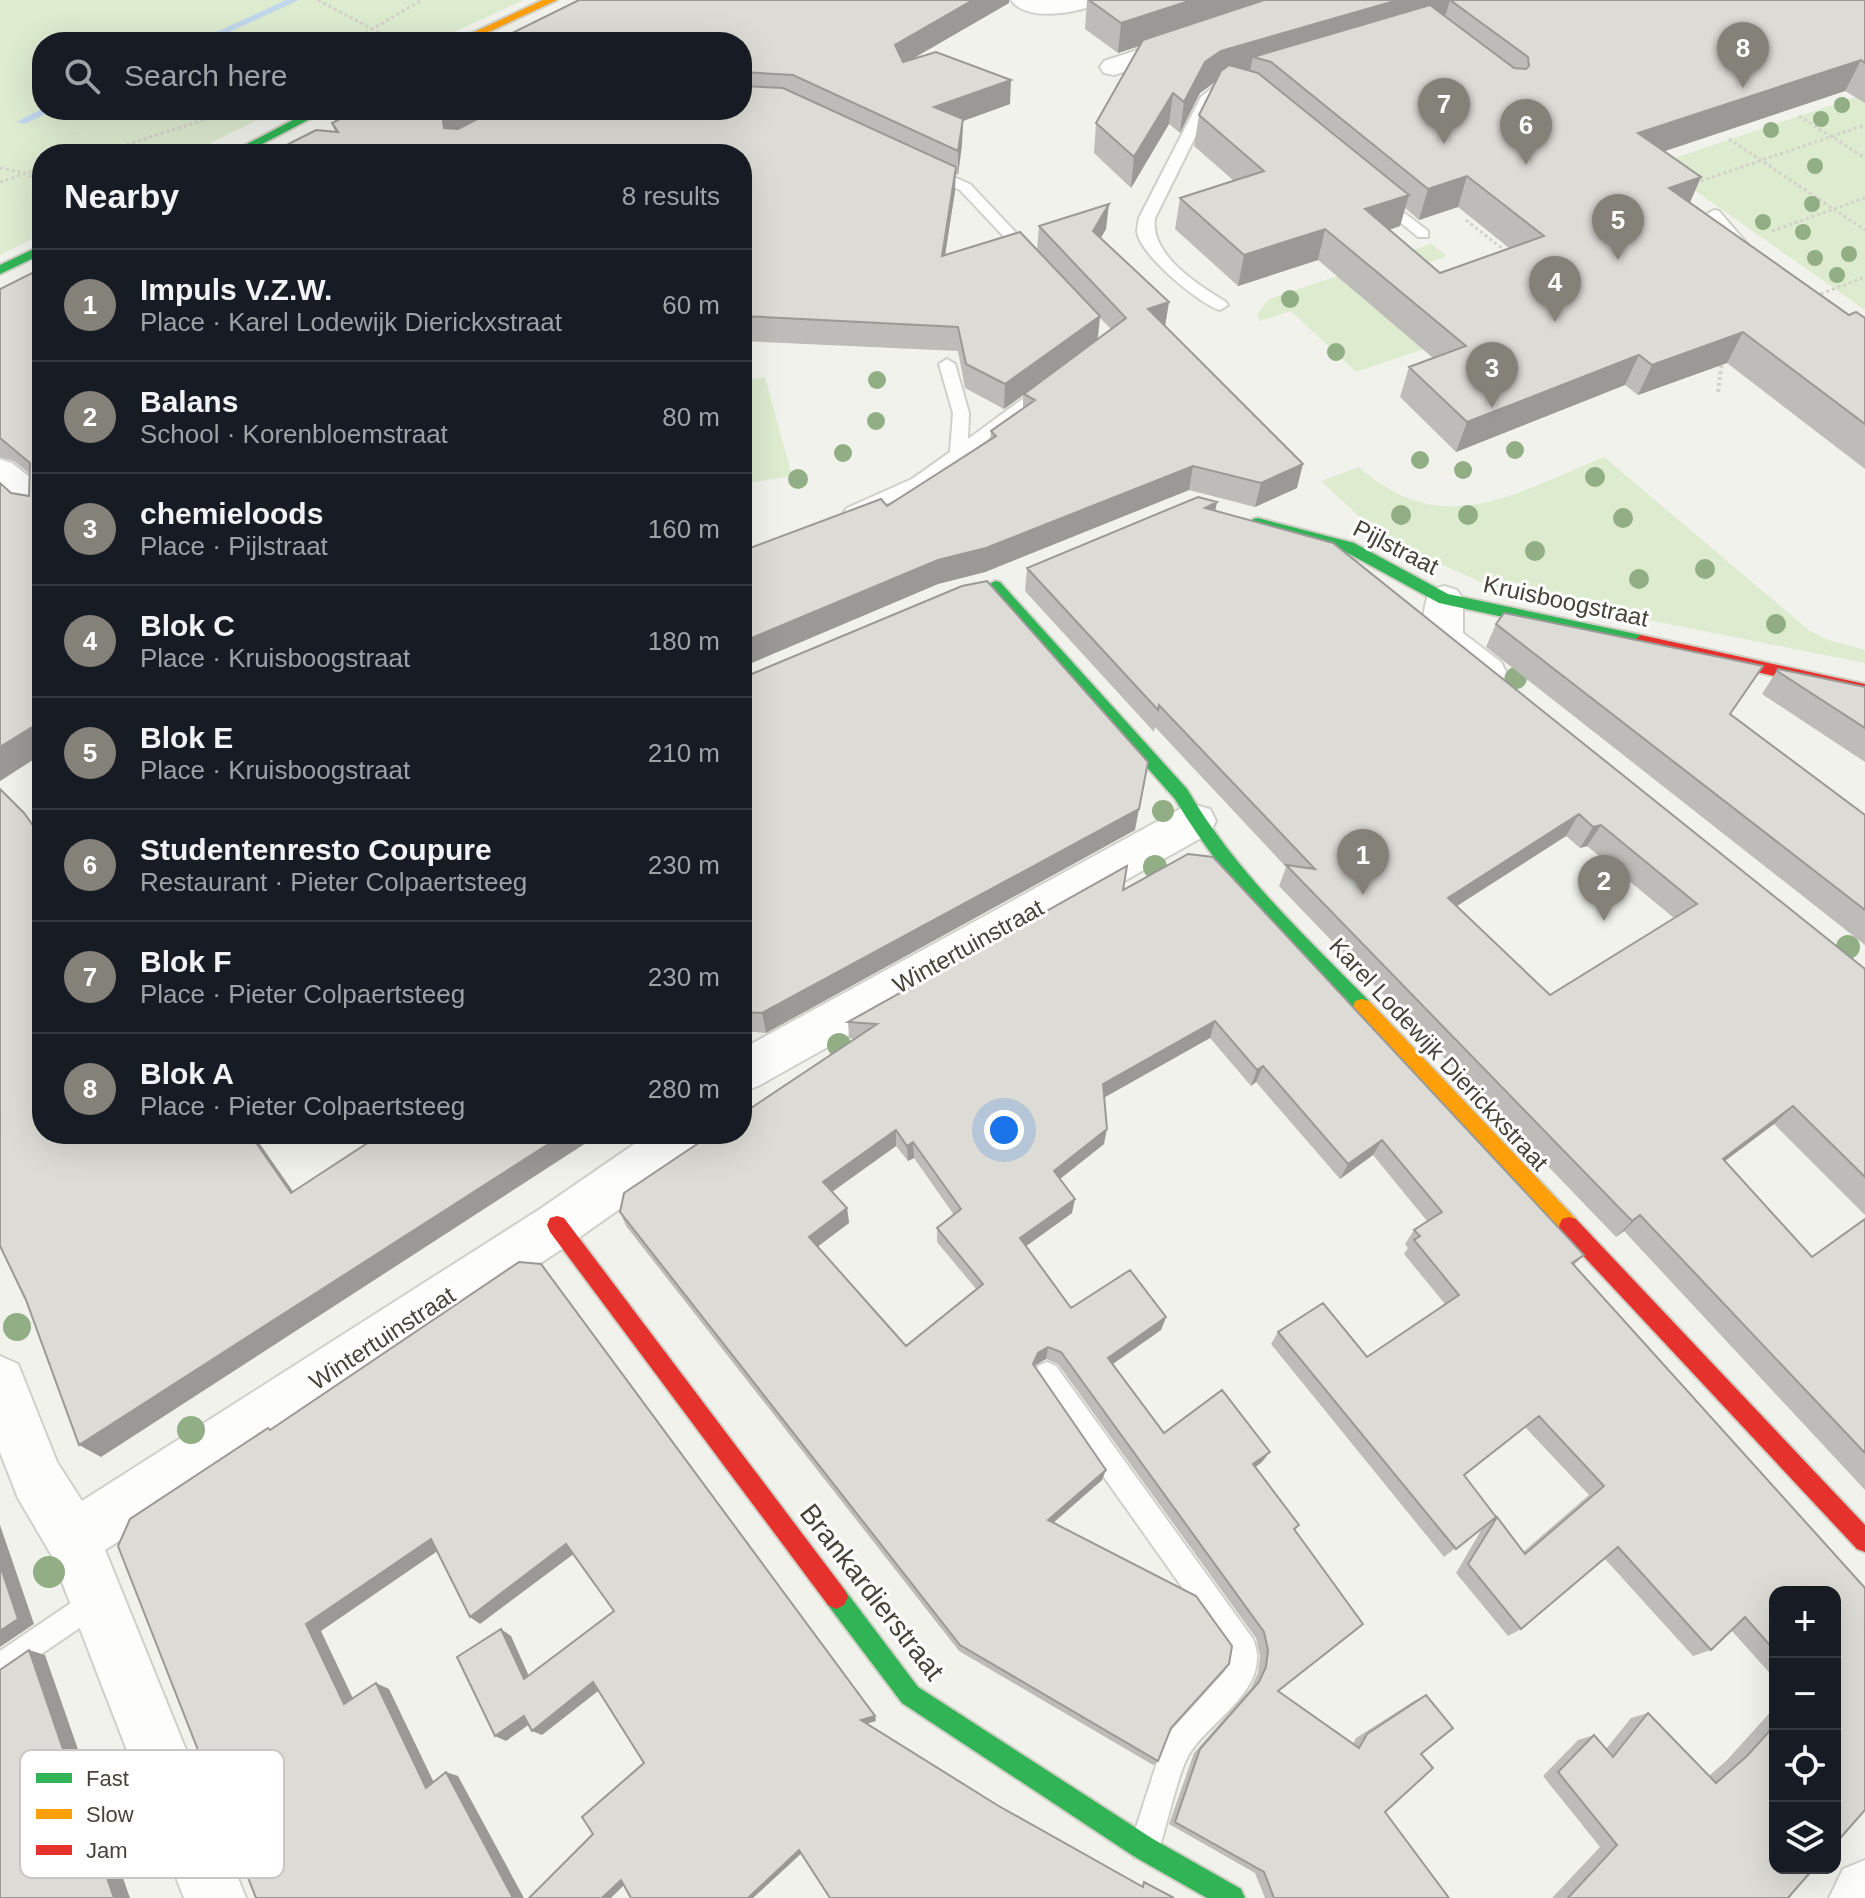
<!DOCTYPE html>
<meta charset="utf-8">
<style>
body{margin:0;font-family:Helvetica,sans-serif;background:#242831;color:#f1f3f6}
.controls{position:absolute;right:24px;bottom:24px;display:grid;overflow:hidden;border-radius:16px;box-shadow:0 8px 32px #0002}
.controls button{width:72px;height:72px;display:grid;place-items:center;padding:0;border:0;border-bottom:2px solid #363941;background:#171b24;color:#f1f3f6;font:40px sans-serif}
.you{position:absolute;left:1004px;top:1130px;width:28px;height:28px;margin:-20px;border:6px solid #fff;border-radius:50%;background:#1a73e8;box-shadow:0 0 0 12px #1a73e833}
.badge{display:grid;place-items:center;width:52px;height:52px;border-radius:50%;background:#848178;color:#fff;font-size:26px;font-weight:700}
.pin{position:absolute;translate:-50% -66px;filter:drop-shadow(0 2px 4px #0008)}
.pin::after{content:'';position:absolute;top:42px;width:28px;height:24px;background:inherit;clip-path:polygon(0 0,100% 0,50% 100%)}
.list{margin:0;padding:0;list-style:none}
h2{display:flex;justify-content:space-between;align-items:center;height:104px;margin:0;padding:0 32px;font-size:34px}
h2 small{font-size:26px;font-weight:400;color:#9ea1a6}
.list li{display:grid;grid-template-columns:52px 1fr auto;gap:24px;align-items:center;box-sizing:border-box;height:112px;padding:0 32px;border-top:2px solid #363941}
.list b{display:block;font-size:30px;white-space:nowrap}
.list p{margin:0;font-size:26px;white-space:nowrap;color:#9ea1a6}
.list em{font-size:26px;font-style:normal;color:#9ea1a6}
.icon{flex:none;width:44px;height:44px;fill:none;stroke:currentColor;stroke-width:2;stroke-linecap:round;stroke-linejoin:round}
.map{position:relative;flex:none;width:1865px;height:1898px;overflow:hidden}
.search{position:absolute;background:#171b24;box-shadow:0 8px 32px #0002;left:32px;top:32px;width:720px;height:88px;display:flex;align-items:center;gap:20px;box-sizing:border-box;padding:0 28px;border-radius:32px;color:#9ea1a6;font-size:30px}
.panel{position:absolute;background:#171b24;box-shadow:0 8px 32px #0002;left:32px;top:144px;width:720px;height:1000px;border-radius:32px}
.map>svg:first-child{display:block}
</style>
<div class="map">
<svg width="1865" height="1898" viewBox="0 0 1865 1898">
<rect width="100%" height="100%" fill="#f2f2ed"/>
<path fill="#ddebcf" d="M0 0H524L432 42H42V110H278L188 154H42V234L0 255Z
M1865 94V310L1657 164Z
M1431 244 1447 256 1398 273 1468 334 1356 372 1291 311 1260 321 1257 314 1269 299Z
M765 377 792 476 742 484V381Z
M1604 457 1810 631 1829 640 1865 650V663L1501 591 1382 538 1321 481 1359 467C1443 542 1516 493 1604 457Z"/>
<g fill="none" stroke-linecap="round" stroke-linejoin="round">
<path fill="#c1d7ec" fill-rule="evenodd" d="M286 0H299L208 42H195Z
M42 109 53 110 25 124 16 122Z"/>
<defs>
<path id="lane" d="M1235 79 1242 83 1240 86 1214 99 1155 218C1149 254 1198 285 1226 302L1228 305 1220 310C1199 304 1139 254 1137 231 1137 230 1139 219 1139 218L1201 97 1217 84Z
M928 166 970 184 1036 254V260H1026L960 190 923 173 921 170Z
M1381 195 1428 231V237H1418L1376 202 1374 199Z
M1714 210 1719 211 1749 246V252H1739L1709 217 1707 214Z
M947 359 955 364 969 413 968 439 1040 386 1046 385 1054 390 924 487 859 516H847L844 512 847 508 912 479 950 452 953 413 939 364Z
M1047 1362 1056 1366 1253 1639C1273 1686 1214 1718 1191 1751 1177 1772 1167 1829 1156 1857L1145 1861 1134 1857 1130 1846 1163 1744 1168 1734 1225 1671 1228 1652 1038 1384 1034 1375 1038 1366Z
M96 1586 106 1590 110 1600 106 1610 0 1682V1651Z"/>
<path id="street" d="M1011 0H1099L1095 5C1073 13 1027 22 1011 0Z
M1190 33 1199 35 1203 41 1199 47 1114 75 1104 73 1100 67 1104 61Z
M0 459 12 463 42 487V518L29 515 0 490Z
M1444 586 1457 590 1463 599V633L1501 662 1506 672 1501 682C1494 684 1489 686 1483 685 1470 682 1429 651 1425 638 1421 625 1424 601 1431 590Z
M1195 805 1210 809 1216 821 1210 833 758 1086 742 1092V1049L1180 809Z
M649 1134H712L705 1149 574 1241 105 1550 246 1898H184L52 1556 18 1498 0 1452V1356L18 1364 57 1462 82 1501 540 1209Z
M1865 1860V1898H1829L1843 1869Z"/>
<path id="fast" d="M312 110H327L243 154H228Z
M42 245V254L0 274V265Z
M1258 518 1354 543 1448 594 1641 635 1649 641 1641 647 1439 603 1344 551 1253 527V519Z
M995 581 1000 582 1187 789C1235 871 1303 934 1369 1001L1371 1007 1369 1013 1362 1015 1355 1013C1290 945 1223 881 1175 799L990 590 987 586Z
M836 1585 844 1589 918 1687 1153 1839 1241 1889 1245 1898H1207L1135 1857 902 1703 828 1605 824 1597 828 1589Z"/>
<path id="slow" d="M543 0H557L467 42H453Z
M1362 999 1369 1001 1576 1219 1579 1226 1576 1233 1569 1235 1562 1233 1355 1013 1353 1007 1355 1001Z"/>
<path id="jam" d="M1641 635 1865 684V696L1635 645 1633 641Z
M557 1216 564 1218 844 1589 848 1597 844 1605 836 1609 828 1605 550 1232 547 1225 550 1218Z
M1569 1217 1576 1219 1865 1525V1552L1857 1549 1562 1233 1559 1226 1562 1219Z"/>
</defs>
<use href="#lane" stroke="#d0d0cb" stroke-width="4"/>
<use href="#street" stroke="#d0d0cb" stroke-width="4"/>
<use href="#fast" stroke="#d0cfc5" stroke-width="4"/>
<use href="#slow" stroke="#d0cfc5" stroke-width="4"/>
<use href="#jam" stroke="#d0cfc5" stroke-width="4"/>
<path stroke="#d2d2cb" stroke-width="3" stroke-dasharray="3 3" stroke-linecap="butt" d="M318 0 397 42
M350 42 422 0
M1799 116 1865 158
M1729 139 1865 230
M98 154 222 114
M0 168 25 173 42 185
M0 182 42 168
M1695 183 1865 125
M1466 220 1509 254
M1772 231 1865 198
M1815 296 1865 277"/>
<path stroke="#d2d2cb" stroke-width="4" stroke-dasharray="3 3" stroke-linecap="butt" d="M1718 392 1722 362"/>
<use href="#lane" fill="#fdfdfc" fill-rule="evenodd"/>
<use href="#street" fill="#fdfdfc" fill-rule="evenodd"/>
<use href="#fast" fill="#30b455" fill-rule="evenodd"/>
<use href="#slow" fill="#ff9f0a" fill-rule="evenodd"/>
<use href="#jam" fill="#e5322d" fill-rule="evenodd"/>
</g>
<g fill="#91ae84">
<circle cx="1842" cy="105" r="8"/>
<circle cx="1821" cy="119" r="8"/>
<circle cx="1771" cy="130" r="8"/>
<circle cx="1815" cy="166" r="8"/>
<circle cx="1812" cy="204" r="8"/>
<circle cx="1763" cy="222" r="8"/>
<circle cx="1803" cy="232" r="8"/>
<circle cx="1849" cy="254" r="8"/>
<circle cx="1815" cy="258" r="8"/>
<circle cx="1837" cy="275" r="8"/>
<circle cx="1290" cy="299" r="9"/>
<circle cx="1336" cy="352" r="9"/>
<circle cx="877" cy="380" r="9"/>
<circle cx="876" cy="421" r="9"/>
<circle cx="1515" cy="450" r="9"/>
<circle cx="843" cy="453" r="9"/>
<circle cx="1420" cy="460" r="9"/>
<circle cx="1463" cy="470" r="9"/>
<circle cx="1595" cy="477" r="10"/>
<circle cx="798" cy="479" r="10"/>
<circle cx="1401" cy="515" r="10"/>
<circle cx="1468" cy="515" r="10"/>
<circle cx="1623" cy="518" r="10"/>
<circle cx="1535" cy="551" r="10"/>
<circle cx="1705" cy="569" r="10"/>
<circle cx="1639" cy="579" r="10"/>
<circle cx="1776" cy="624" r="10"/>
<circle cx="1516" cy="678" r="11"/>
<circle cx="1163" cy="811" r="11"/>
<circle cx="1155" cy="867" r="12"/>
<circle cx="1848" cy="947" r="12"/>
<circle cx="839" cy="1045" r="12"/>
<circle cx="17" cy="1327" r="14"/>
<circle cx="191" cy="1430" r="14"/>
<circle cx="49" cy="1572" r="16"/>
</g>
<path fill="#bdbcb8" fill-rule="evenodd" d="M1087 0H1865V103L1845 91 1664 151 1701 177 1690 202 1849 315 1865 318V469L1727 363 1638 395 1625 385 1456 452 1400 397 1409 367 1433 358 1318 260 1238 286 1175 229 1180 198 1234 181 1194 146 1199 115 1216 82 1200 93 1180 133 1169 124 1131 188 1094 153 1096 123 1140 46 1118 53 1085 29ZM1458 207 1509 248 1440 273 1389 230 1400 226 1405 208 1419 220Z
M1009 3 910 60 1010 104 963 121 962 144 958 175 955 174V191L945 255 1037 250 1039 226 1106 229 1101 238 1165 326 1297 488 1255 507 1189 490 985 572 938 584 742 667V551L887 506 990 440 991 431 1023 409V395L1004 409 965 388 958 351 742 341V154L335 131 332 123 742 110V42ZM1100 318 1111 329 1098 339Z
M42 268V754L0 781V483L11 493 29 496 30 474 14 461 0 457V289Z
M1217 502 1215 510 1865 969V1215L1774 1124 1725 1161 1812 1257 1865 1219V1490L1624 1231 1616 1237 1279 886 1286 867 1155 727 1154 732 1025 591 1027 568ZM1566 836 1580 848 1587 846 1674 918 1550 995 1457 906Z
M1496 624 1763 666 1730 714 1865 815V945L1486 647Z
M1778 669 1865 687V762L1762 694Z
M742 678 1135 830 766 1033 742 1031Z
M1123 890 1584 1255 1574 1265 1865 1588 1835 1592H1775V1679L1731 1630 1711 1650 1693 1656 1605 1559 1521 1629 1508 1636 1456 1573 1483 1527 1444 1557 1271 1344 1278 1332 1367 1357 1445 1304 1404 1254 1408 1248 1405 1244 1414 1230 1427 1221 1373 1155 1340 1179 1256 1082 1251 1086 1210 1038 1104 1097V1144L1060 1179 1072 1213 1026 1246 1071 1308 1166 1317 1161 1330 1113 1364 1164 1433 1262 1462 1255 1467 1299 1525 1295 1530 1278 1691 1353 1744 1356 1738 1414 1701 1426 1695 1421 1754 1385 1812 1449 1898H1265L1255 1873 1169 1824 1194 1753 1251 1688 1258 1673 1260 1656 1256 1638 1058 1364 1046 1359 1035 1366 1102 1480 1053 1523 1171 1728 1158 1761 1153 1765 959 1651 626 1226 620 1212 854 1039 849 1038 848 1022ZM896 1146 908 1161 914 1158 954 1215 937 1228V1242L976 1289 906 1346 817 1246 849 1223 847 1208 832 1192ZM1525 1427 1589 1495 1523 1552 1464 1476Z
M1775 1707V1868L1788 1898H1552L1600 1847 1543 1776 1578 1740 1594 1735 1606 1749 1631 1718 1648 1713 1709 1776 1727 1760Z"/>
<path fill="#9a9996" d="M973 0H1009V3L895 69V45Z
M1192 0H1278L1118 53 1121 23Z
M1398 0H1450L1446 14 1274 64 1271 62 1253 57 1250 71 1216 81 1200 93 1180 133 1184 102 1205 62 1221 51Z
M1861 60 1845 91 1626 164 1638 133Z
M1011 80 1010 104 963 121 962 144 958 175V151L934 107Z
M1173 93 1169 124 1131 188 1134 157Z
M464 110H517L450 153 443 121Z
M956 167 955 191 941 281 942 256Z
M1467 176 1458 207 1419 220 1428 189Z
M1701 177 1688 207 1669 188Z
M1409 195 1400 226 1357 240 1365 209Z
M1109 204 1106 229 1090 256 1093 231Z
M1325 229 1318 260 1238 286 1244 255Z
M1169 302 1165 327 1148 309Z
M1100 316 1097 341 1004 409 1005 384Z
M1743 332 1727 363 1638 395 1652 365Z
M1639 355 1625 385 1456 452 1467 422Z
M1303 464 1297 488 1255 507 1261 483Z
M1193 466 1189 490 985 572 938 584 742 667V642L938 560Z
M1217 502 1212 526 1205 508Z
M42 721V754L0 781V747Z
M1148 762 1135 830 766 1033 762 1013Z
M1579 814 1566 836 1438 918 1448 898Z
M1601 825 1587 846 1580 848 1593 827Z
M1215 1021 1210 1038 1100 1100 1103 1084Z
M1263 1066 1256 1082 1251 1086 1257 1070Z
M1793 1106 1774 1124 1705 1176 1723 1159Z
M1107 1129 1104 1144 1051 1186 1054 1171Z
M896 1130V1146L826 1196 823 1182Z
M250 1134H253L306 1210 291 1193Z
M564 1134H600L101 1457 79 1445Z
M1382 1140 1373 1155 1340 1179 1348 1164Z
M913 1142 914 1158 908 1161 907 1146Z
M1075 1199 1072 1213 1018 1252 1020 1238Z
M847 1208 849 1223 812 1251 809 1237Z
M1640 1215 1624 1231 1616 1237 1632 1221Z
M1166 1317 1161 1330 1104 1370 1108 1358Z
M1048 1347 1046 1359 1035 1365 1031 1376 1038 1353Z
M1270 1452 1262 1462 1246 1474 1253 1464Z
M1106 1470 1102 1480 1046 1529 1048 1520Z
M0 1525 34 1624 0 1647Z
M431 1539 442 1548 321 1631 358 1709 344 1704 306 1624Z
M566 1544 575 1553 480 1624 470 1617Z
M501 1629 511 1636 533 1685 524 1679Z
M29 1650 45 1655 130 1898H114Z
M593 1682 602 1688 542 1735 532 1731Z
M376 1683 389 1689 438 1791 426 1788Z
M524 1716 534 1721 506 1741 495 1736Z
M875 1716 876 1721 863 1725 861 1720Z
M446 1772 458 1776 524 1898H513Z
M799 1850 803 1852 753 1898H748Z
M621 1880 628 1881 611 1898H602Z"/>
<path fill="#dcdbd6" stroke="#9a9996" stroke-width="2" fill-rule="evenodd" d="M579 0H973L895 45 903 62 936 52 1011 80 934 107 963 119 958 151 793 75 742 72V42H494Z
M1089 0H1192L1121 23Z
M1264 0H1398L1221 51 1205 62 1184 102 1173 93 1134 157 1096 123 1143 40Z
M1450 0H1865V63L1861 60 1638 133 1701 177 1669 188 1849 315 1856 312 1865 318V424L1743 332 1652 365 1639 355 1467 422 1409 367 1466 346 1325 229 1244 255 1180 198 1264 171 1199 115 1221 71 1229 65 1258 73 1409 195 1365 209 1440 273 1544 236 1467 176 1428 189 1271 62 1253 57 1430 5 1514 68 1526 69 1529 66 1528 57Z
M742 86 783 88 956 167 942 256 1020 232 1100 316 1005 384 966 364 958 327 742 316V154H269L316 130 338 132 332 123 357 110H464L443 121 444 128 458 129 495 110H742Z
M1109 204 1093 231 1169 302 1148 309 1303 464 1261 483 1193 466 986 548 938 560 742 642V551L881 499 887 506 996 436 991 431 1035 400 1024 394 1126 318 1039 226Z
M42 268V721L0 747V483L11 493 29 496 30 463 0 438V289Z
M1198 497 1217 502 1205 508 1333 543 1865 969V1177L1793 1106 1723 1159 1812 1257 1865 1219V1453L1640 1215 1632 1221 1286 865 1315 869 1159 705 1158 710 1027 568ZM1579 814 1593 827 1601 825 1697 904 1550 995 1448 898Z
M987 581 1148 762 1139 809 762 1013 742 1012V678L962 586Z
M1504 613 1763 666 1730 714 1865 815V910L1496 624Z
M1778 669 1865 687V728L1777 671Z
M0 789 24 813 42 838V1134H250L291 1193 378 1136 376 1134H564L79 1445 26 1300 0 1246Z
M1188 854 1213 857 1584 1255 1572 1263 1865 1588V1810L1835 1844V1592H1775V1651L1745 1617 1711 1650 1618 1547 1521 1629 1468 1564 1497 1517 1525 1554 1604 1486 1539 1416 1464 1475 1496 1517 1456 1549 1278 1332 1323 1303 1367 1357 1459 1295 1414 1240 1420 1236 1414 1230 1442 1212 1382 1140 1348 1164 1263 1066 1257 1070 1215 1021 1103 1084 1107 1129 1054 1171 1075 1199 1020 1238 1071 1308 1130 1270 1166 1317 1108 1358 1164 1433 1222 1390 1270 1452 1253 1464 1299 1525 1294 1529 1363 1624 1278 1691 1359 1748 1367 1734 1426 1695 1453 1728 1421 1754 1433 1768 1385 1812 1449 1898H1274L1264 1872 1175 1822 1200 1749 1259 1682 1266 1667 1268 1650 1264 1632 1061 1352 1048 1347 1038 1353 1033 1364 1106 1470 1048 1520 1196 1596 1232 1646 1229 1664 1171 1728 1158 1761 960 1645 620 1212 624 1193 712 1134H742V1114L877 1024 848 1022 1127 866 1123 890ZM896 1130 907 1146 913 1142 961 1209 937 1228 983 1284 906 1346 809 1237 847 1208 823 1182Z
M519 1262 541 1264 875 1716 861 1720 997 1805 1143 1887 1144 1882 1174 1898H830L799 1850 748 1898H631L621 1880 602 1898H529L593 1834 582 1817 644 1763 593 1682 532 1731 524 1716 495 1736 457 1657 501 1629 524 1679 614 1611 566 1544 470 1617 431 1539 306 1624 344 1704 376 1683 426 1788 446 1772 513 1898H256L118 1546 130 1519 268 1428 270 1430Z
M0 1565 18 1619 0 1631Z
M29 1650 114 1898H0V1670Z
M1648 1713 1716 1783 1747 1756 1775 1725V1868H1814L1788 1898H1568L1617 1845 1558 1772 1594 1735 1613 1757Z"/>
<g text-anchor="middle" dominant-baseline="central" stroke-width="6" stroke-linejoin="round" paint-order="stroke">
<g font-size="24" fill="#484439" stroke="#fff">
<text transform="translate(1396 547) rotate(27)">Pijlstraat</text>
<text transform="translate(1566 601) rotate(12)">Kruisboogstraat</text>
<text transform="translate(968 946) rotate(-29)">Wintertuinstraat</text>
<text transform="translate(1439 1054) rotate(47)">Karel Lodewijk Dierickxstraat</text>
<text transform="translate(382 1338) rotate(-33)">Wintertuinstraat</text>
</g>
<g font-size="28" fill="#484439" stroke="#fff">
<text transform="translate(872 1592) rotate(52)">Brankardierstraat</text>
</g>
</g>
<rect x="20" y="1750" width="264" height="128" rx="12" fill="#fff" stroke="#c8c7c4" stroke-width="2"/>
<rect x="36" y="1773" width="36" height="10" fill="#30b455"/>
<rect x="36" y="1809" width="36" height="10" fill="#ff9f0a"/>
<rect x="36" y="1845" width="36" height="10" fill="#e5322d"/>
<g font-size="22" fill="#484439">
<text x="86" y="1786">Fast</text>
<text x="86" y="1822">Slow</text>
<text x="86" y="1858">Jam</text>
</g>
</svg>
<div class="controls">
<button>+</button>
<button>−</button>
<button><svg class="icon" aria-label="locate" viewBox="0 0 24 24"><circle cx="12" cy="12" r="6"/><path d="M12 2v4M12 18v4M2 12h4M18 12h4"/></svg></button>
<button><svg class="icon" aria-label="layers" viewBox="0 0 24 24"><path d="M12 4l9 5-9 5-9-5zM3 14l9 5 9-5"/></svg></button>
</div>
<div class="you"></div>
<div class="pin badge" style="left:1363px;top:895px">1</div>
<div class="pin badge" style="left:1604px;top:921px">2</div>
<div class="pin badge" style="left:1492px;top:408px">3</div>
<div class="pin badge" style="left:1555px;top:322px">4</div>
<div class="pin badge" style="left:1618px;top:260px">5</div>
<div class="pin badge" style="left:1526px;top:165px">6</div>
<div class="pin badge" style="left:1444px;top:144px">7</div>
<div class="pin badge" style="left:1743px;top:88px">8</div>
<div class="search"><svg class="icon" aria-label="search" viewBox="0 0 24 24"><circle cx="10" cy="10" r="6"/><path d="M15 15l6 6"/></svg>Search here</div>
<section class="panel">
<h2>Nearby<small>8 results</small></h2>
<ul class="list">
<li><span class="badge">1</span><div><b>Impuls V.Z.W.</b><p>Place · Karel Lodewijk Dierickxstraat</p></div><em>60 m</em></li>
<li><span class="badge">2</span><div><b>Balans</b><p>School · Korenbloemstraat</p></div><em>80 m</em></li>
<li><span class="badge">3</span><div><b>chemieloods</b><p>Place · Pijlstraat</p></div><em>160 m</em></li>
<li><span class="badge">4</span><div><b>Blok C</b><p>Place · Kruisboogstraat</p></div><em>180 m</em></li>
<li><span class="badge">5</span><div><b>Blok E</b><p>Place · Kruisboogstraat</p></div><em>210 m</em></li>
<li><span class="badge">6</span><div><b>Studentenresto Coupure</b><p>Restaurant · Pieter Colpaertsteeg</p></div><em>230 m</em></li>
<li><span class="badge">7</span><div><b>Blok F</b><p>Place · Pieter Colpaertsteeg</p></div><em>230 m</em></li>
<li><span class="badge">8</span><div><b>Blok A</b><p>Place · Pieter Colpaertsteeg</p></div><em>280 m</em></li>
</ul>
</section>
</div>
